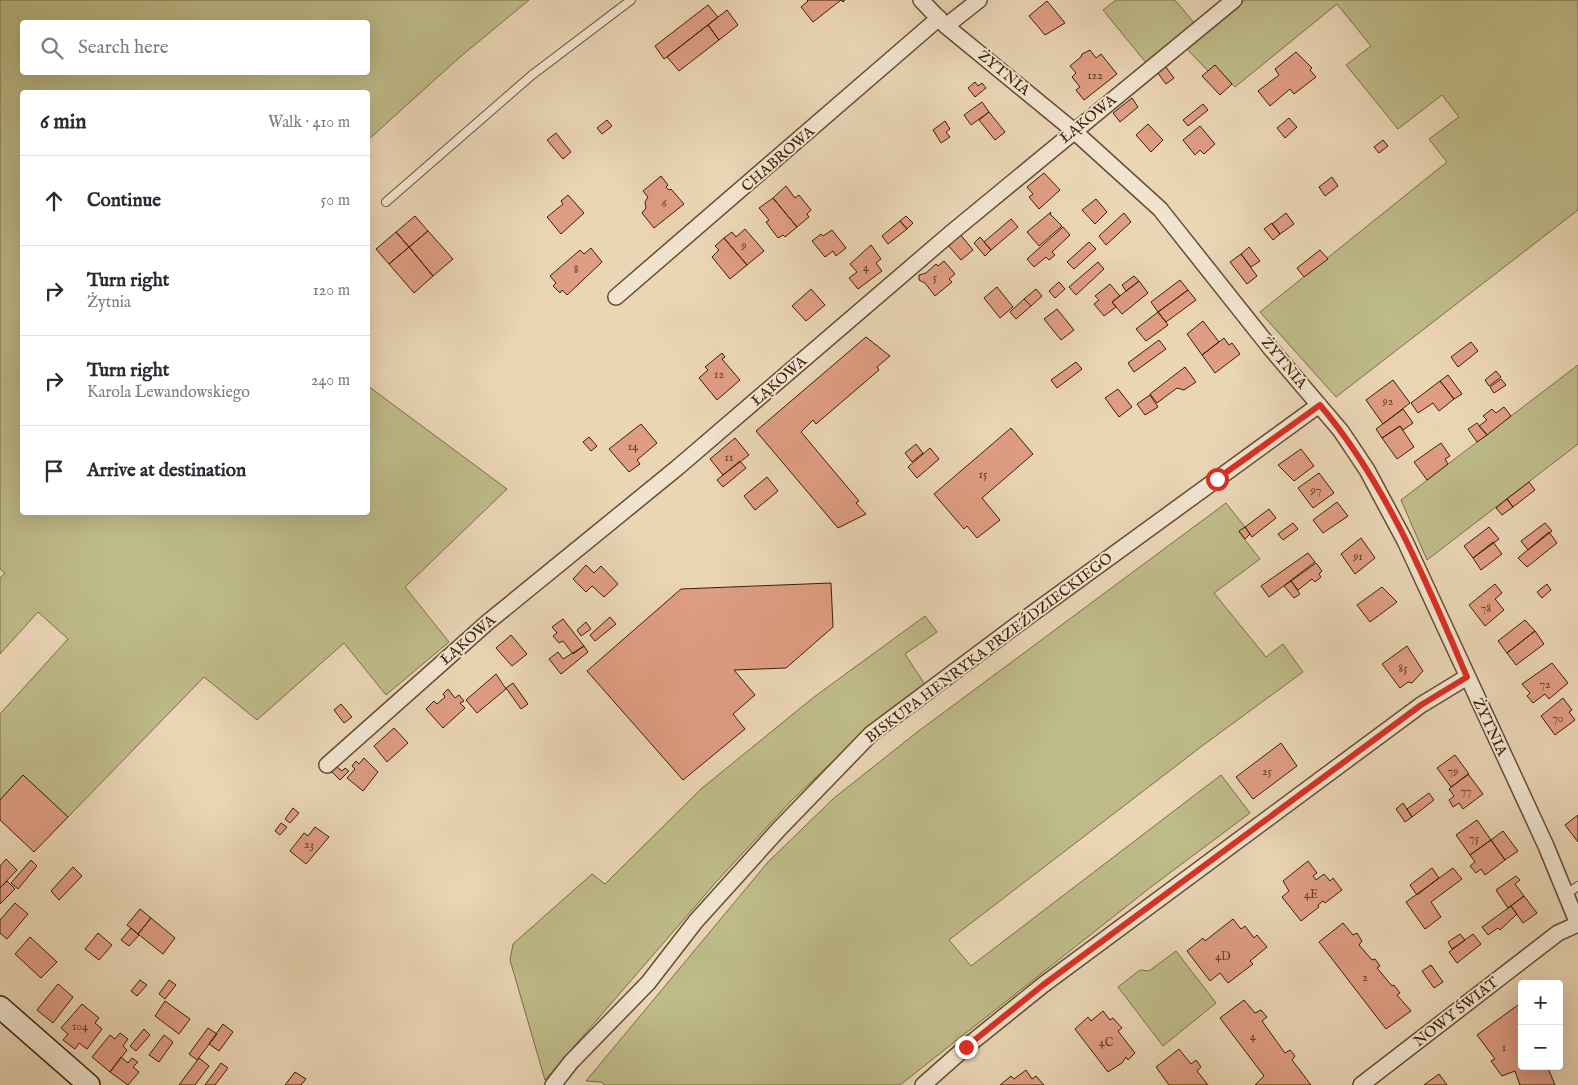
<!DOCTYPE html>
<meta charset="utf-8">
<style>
body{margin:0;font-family:"IM FELL English",serif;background:#f2f2f3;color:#2b2b33}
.controls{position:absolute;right:15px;bottom:15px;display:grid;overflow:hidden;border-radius:5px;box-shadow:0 5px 20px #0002}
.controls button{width:45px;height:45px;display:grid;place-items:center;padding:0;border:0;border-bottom:1px solid #e1e1e2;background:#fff;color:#2b2b33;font:25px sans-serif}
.stop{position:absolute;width:15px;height:15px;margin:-11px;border:4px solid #d93025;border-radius:50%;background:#fff}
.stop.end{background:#d93025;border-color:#fff;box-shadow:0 1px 5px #0008}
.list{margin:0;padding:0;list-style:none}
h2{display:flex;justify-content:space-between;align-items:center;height:65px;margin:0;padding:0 20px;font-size:21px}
h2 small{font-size:16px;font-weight:400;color:#7c7c81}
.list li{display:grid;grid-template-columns:32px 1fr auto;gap:15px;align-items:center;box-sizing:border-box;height:90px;padding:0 20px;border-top:1px solid #e1e1e2}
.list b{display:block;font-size:19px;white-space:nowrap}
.list p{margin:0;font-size:16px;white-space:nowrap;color:#7c7c81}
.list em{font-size:16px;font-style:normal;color:#7c7c81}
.icon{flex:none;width:28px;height:28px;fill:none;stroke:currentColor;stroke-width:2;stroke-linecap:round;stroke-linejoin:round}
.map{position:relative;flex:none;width:1578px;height:1085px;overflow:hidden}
.search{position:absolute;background:#fff;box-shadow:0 5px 20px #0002;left:20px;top:20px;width:350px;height:55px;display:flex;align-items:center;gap:12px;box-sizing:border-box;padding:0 18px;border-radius:5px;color:#7c7c81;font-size:19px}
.panel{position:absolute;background:#fff;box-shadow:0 5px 20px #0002;left:20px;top:90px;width:350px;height:425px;border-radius:5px}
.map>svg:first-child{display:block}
</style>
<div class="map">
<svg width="1578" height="1085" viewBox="0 0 1578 1085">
<rect width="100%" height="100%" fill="#ead5b5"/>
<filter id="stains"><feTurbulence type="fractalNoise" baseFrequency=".004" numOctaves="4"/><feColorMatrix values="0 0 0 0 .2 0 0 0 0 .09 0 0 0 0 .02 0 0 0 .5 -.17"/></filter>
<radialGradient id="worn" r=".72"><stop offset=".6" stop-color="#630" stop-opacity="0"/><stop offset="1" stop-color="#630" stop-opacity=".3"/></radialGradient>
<path fill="#bebb88" stroke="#7d6d48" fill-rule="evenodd" d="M0 0H529L460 57 368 140V92H22V512H368V386L507 489 405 587 449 642 386 695 344 643 257 720 204 677 68 817 23 775 0 800V714L68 639 38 612 0 654V578L5 573 0 569ZM22 22H368V72H22Z
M1116 0H1175L1195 24 1147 64 1103 10Z
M1245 0H1578V210L1336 397 1260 312 1447 162 1429 139 1459 117 1442 95 1398 129 1346 65 1371 46 1337 4 1235 87 1215 66 1208 71 1187 49Z
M1578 365V444L1427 560 1401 500Z
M1226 503 1245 527 1239 532 1260 559 1214 593 1266 657 1283 644 1303 672 1202 746 949 940 971 966 1221 775 1250 813 1151 887 900 1085H605L601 1082 586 1081 768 862 834 798 916 733Z
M925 616 937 632 905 654 926 686 854 741 791 801 717 881 545 1080 510 960 513 944 592 874 605 884 701 789 814 697Z
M1176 951 1216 1003 1163 1046 1118 987 1140 970 1149 971Z"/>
<path fill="#df9d83" stroke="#3c1f08" d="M807 0H845L843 2 841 0 813 22 801 7 808 1Z
M1047 1 1065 23 1045 35 1029 16Z
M708 5 718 17 664 59 655 46Z
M727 10 738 25 719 40 708 25Z
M708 25 719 40 679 71 667 57Z
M1090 50 1096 58 1101 54 1117 74 1084 100 1076 90 1080 87 1072 77 1076 73 1070 66 1081 57 1082 54Z
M1296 52 1312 68 1310 70 1316 77 1294 94 1290 89 1270 106 1258 91 1279 75 1275 69Z
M1215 65 1232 84 1220 95 1202 76Z
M1165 66 1174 78 1166 84 1157 72Z
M975 82 978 86 982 83 986 88 975 97 968 88Z
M1132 98 1138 107 1120 122 1113 113Z
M982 102 989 112 971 125 964 115Z
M1203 104 1208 110 1188 126 1183 120Z
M989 112 1005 132 995 140 979 120Z
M1289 118 1297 127 1285 138 1277 128Z
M607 120 612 126 602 134 597 128Z
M945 121 950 129 946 132 950 137 941 143 933 130Z
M1148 124 1163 140 1151 152 1136 135Z
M1200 126 1215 144 1204 154 1200 150 1195 155 1183 140Z
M556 133 571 152 563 159 547 140Z
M1383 140 1388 146 1379 153 1374 147Z
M1044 173 1060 190 1039 209 1029 197 1033 194 1027 187Z
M661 176 668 185 666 187 669 190 671 189 684 204 654 228 642 213 646 208 645 202 648 197 643 191Z
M1332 177 1338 186 1325 196 1319 187Z
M786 186 795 198 799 195 811 210 807 214 809 217 797 227 773 198Z
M568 195 584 213 561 234 547 217 563 204 561 201Z
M773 198 797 227 785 237 783 235 778 238 766 222 769 220 759 208Z
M1096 199 1107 212 1095 224 1082 210Z
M1051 212 1050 214 1062 226 1039 246 1027 232Z
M1124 213 1131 222 1106 245 1099 236Z
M1286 213 1294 224 1280 234 1272 224Z
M415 216 428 231 409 247 396 232Z
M906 216 913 223 907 229 900 221Z
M1011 219 1018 227 991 250 984 242Z
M900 221 907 229 888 244 882 236Z
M1272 223 1280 234 1273 240 1264 229Z
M1063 227 1070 235 1052 252 1055 255 1049 260 1046 257 1034 267 1027 259Z
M745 229 764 251 747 265 724 238 732 232 736 237Z
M832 230 846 248 836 256 833 251 825 257 812 241 821 234 823 236Z
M428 231 453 259 433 276 409 247Z
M396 232 409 247 389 264 376 249Z
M959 233 973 250 961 260 947 244Z
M980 237 991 250 985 256 974 243Z
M724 238 747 265 730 279 712 257 719 250 715 246Z
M1089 242 1096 249 1074 269 1067 262Z
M871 245 881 259 876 263 882 271 858 289 849 278 857 272 850 264Z
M409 247 433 276 414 293 389 264Z
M1249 247 1260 261 1251 267 1241 254Z
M591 248 602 262 567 295 562 290 560 293 553 286 556 283 550 276 580 250 584 254Z
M1320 250 1328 259 1304 277 1297 268Z
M1241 254 1257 276 1247 284 1230 262Z
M944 261 955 274 949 279 952 282 935 296 925 283 919 280V275L926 273 936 264 938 266Z
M1098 262 1104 269 1076 295 1069 287Z
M1134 276 1139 281 1126 291 1122 285Z
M1180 280 1188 290 1158 312 1151 302Z
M1139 281 1148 293 1122 314 1112 302Z
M1059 282 1065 289 1055 298 1049 291Z
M1110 284 1120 296 1112 302 1116 307 1104 316 1094 304 1099 300 1095 296Z
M997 287 1013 307 1000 318 984 298Z
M811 289 825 305 806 321 792 306Z
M1036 289 1042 296 1031 306 1024 299Z
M1188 290 1196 300 1166 322 1158 312Z
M1024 299 1031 306 1016 319 1010 312Z
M1057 309 1074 330 1061 340 1044 319Z
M1158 312 1168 325 1146 341 1136 329Z
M1203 321 1219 342 1202 355 1187 334Z
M866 337 890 356 877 367 879 370 816 424 813 420 801 432 859 501 856 503 866 514 838 528 756 431Z
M1224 338 1229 345 1232 343 1240 354 1215 373 1202 355Z
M1159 340 1166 349 1134 372 1128 363Z
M1471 342 1478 351 1458 367 1451 357Z
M722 353 725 357 722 359 740 380 717 400 699 378 708 370 705 367Z
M1076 362 1082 369 1057 388 1051 380Z
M1185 367 1196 382 1184 390 1177 388 1157 403 1150 394Z
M1496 371 1501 377 1489 386 1485 380Z
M1448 375 1462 394 1454 399 1440 381Z
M1501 379 1506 385 1494 393 1490 387Z
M1393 380 1410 403 1383 424 1366 400Z
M1440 381 1454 399 1439 411 1433 403 1418 413 1411 403Z
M1118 389 1132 407 1119 417 1105 398Z
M1150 395 1158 407 1145 415 1137 404Z
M1504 407 1511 416 1487 435 1479 426 1487 420 1483 416 1492 409 1496 413Z
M1403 409 1413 423 1403 430 1400 426 1382 438 1376 429Z
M1477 423 1487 435 1477 442 1468 429Z
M641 424 657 443 637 460 640 464 629 472 609 449Z
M1400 426 1414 447 1397 459 1382 438Z
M1011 428 1033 454 982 498 1000 520 977 538 967 526 964 529 934 494Z
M589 437 597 446 591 451 583 442Z
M735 438 749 455 723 475 710 459Z
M1441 443 1450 456 1445 459 1448 464 1427 480 1414 462Z
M916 444 923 453 912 462 905 453Z
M930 448 939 459 917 478 908 467Z
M1301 449 1314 466 1294 481 1278 465Z
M740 461 746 468 723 487 717 480Z
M1319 473 1334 493 1313 508 1298 488Z
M767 477 778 491 755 510 744 496Z
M1529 482 1535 490 1513 507 1507 499Z
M1507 499 1513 507 1502 515 1496 508Z
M1337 502 1348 516 1323 533 1313 520Z
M1269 509 1276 518 1252 537 1245 527Z
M1293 523 1298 529 1283 540 1278 534Z
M1545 523 1552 531 1528 550 1521 541Z
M1245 527 1250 534 1245 539 1239 531Z
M1489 527 1499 539 1473 558 1464 546Z
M1549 532 1557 543 1527 567 1518 558Z
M1361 538 1375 558 1355 574 1341 554Z
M1493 542 1502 554 1481 570 1473 558Z
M1308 553 1315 562 1269 597 1261 586Z
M1316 563 1322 571 1319 574 1321 577 1315 582 1312 579 1298 590 1291 581Z
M586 565 594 573 601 566 618 584 604 597 592 586 586 592 573 579Z
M1291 581 1300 594 1294 598 1284 586Z
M831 583 833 627 786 668 734 670 755 695 733 714 745 729 683 780 587 671 681 589Z
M1495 584 1502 593 1495 599 1504 610 1485 626 1469 605Z
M1547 584 1551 590 1542 598 1537 592Z
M1382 587 1397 602 1370 622 1357 605Z
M610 617 616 624 595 641 590 635Z
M563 619 584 646 573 654 563 641 559 643 553 636 557 633 552 627Z
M1525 620 1535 631 1507 653 1498 641Z
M586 622 591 629 581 636 577 630Z
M1535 631 1544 644 1516 665 1507 653Z
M511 635 527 654 512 666 496 648Z
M584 646 588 652 561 674 549 659 558 652 563 659Z
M1407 646 1423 671 1412 683 1408 682 1400 688 1382 664Z
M1552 663 1568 683 1549 699 1545 694 1533 703 1527 696 1530 693 1522 684Z
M496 674 506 689 477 713 466 700Z
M513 683 528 704 521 709 506 688Z
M448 689 455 698 459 695 464 701 460 703 465 708 443 728 426 709 434 701 437 704 445 697 443 694Z
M1563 698 1572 710 1569 712 1575 720 1555 735 1541 716Z
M341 704 352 717 344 723 334 710Z
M394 728 408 743 387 762 374 746Z
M1281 743 1297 766 1253 799 1236 777Z
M1455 755 1469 774 1451 787 1437 768Z
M364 758 378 772 363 791 347 778 355 769 352 766 356 761 359 764Z
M336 766 342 771 345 768 349 771 340 780 331 771Z
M1468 774 1483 794 1463 809 1459 803 1453 807 1449 800 1454 796 1449 789Z
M23 775 68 817 34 852 0 820V800Z
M1429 793 1434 800 1412 817 1407 809Z
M1403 803 1412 817 1405 822 1396 809Z
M293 808 299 813 290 823 285 819Z
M1578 815V842L1565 825Z
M1477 820 1491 840 1470 855 1456 835Z
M281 823 287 827 280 835 275 831Z
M315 827 329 837 306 864 290 851 304 833 308 836Z
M1503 831 1518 851 1505 860 1491 840Z
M1491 840 1505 860 1485 875 1481 869 1476 873 1470 866 1475 862 1470 855Z
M6 859 17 870 0 888V866Z
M31 860 37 866 18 889 11 883Z
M1308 861 1317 873 1313 876 1316 880 1324 874 1330 881 1333 878 1342 890 1325 903 1323 901 1318 905 1319 907 1301 921 1282 897 1289 891 1283 881Z
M73 867 82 876 59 900 51 891Z
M1432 868 1439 878 1417 895 1410 885Z
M1453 868 1462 879 1431 902 1441 917 1425 929 1406 902Z
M1516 876 1520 880 1515 884 1524 896 1508 908 1496 890Z
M7 881 15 889 0 904V888Z
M1524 896 1537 913 1523 923 1511 906Z
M15 903 28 914 7 939 0 933V920Z
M1511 906 1517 914 1500 930 1498 928 1488 935 1482 927Z
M140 909 151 918 138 934 127 925Z
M151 918 175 938 163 954 138 934Z
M1233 919 1241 929 1245 926 1254 938 1257 935 1267 947 1250 961 1253 964 1228 983 1220 973 1210 981 1187 951 1203 938 1205 941Z
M1343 923 1353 935 1357 933 1362 941 1359 945 1372 960 1375 959 1380 966 1377 968 1392 986 1394 985 1400 993 1397 995 1411 1011 1386 1029 1319 942Z
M131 928 139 935 129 946 121 940Z
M98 933 112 945 99 960 85 949Z
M1460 934 1465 940 1452 949 1448 942Z
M1473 934 1481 944 1457 963 1449 952Z
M30 937 57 962 41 978 15 954Z
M1431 965 1443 982 1434 988 1422 971Z
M140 980 147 985 137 996 131 991Z
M169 980 176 985 165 999 159 994Z
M58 984 73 997 53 1023 37 1010Z
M1244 1000 1255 1013 1261 1010 1267 1017 1262 1021 1285 1053 1290 1050 1295 1056 1292 1060 1311 1085H1255L1264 1076 1220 1018Z
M165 1001 190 1019 179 1034 155 1016Z
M1522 1002V1066H1547L1555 1085H1520L1515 1071 1502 1076 1491 1061 1495 1059 1477 1035Z
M82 1004 99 1018 95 1023 102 1029 87 1049 79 1043 75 1049 63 1040 68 1034 61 1028Z
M1103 1011 1110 1020 1113 1018 1122 1028 1118 1031 1135 1053 1128 1060 1126 1057 1122 1063 1108 1072 1075 1029 1088 1017 1091 1021Z
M223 1024 233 1032 219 1051 209 1044Z
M208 1028 217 1034 197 1060 189 1054Z
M144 1029 150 1035 136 1051 130 1046Z
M120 1033 128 1039 123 1046 127 1050 110 1072 92 1057 110 1035 115 1039Z
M164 1035 173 1042 159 1062 149 1055Z
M1179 1049 1191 1064 1196 1060 1201 1067 1197 1071 1208 1085H1169L1156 1067Z
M121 1057 128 1063 132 1058 138 1062 133 1067 139 1072 128 1085 110 1072Z
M199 1058 209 1066 195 1085H179Z
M221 1063 228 1068 215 1085H205Z
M1026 1070 1032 1079 1036 1076 1044 1085H1000L1011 1076 1014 1079Z
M295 1072 306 1079 301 1085H285Z
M1439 1074 1447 1085H1424Z"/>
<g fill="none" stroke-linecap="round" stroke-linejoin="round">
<defs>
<path id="lane" d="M386 202 532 75 631 0
M1567 894 1578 886"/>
<path id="street" d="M921 0 946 26 1074 131 1160 209 1272 350 1341 431 1367 470 1405 541 1546 846 1578 924
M946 26 979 0
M616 297 939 18
M327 765 488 622 677 468 951 233 1234 0
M553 1085 571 1062 648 983 696 921 780 828 871 734 1018 624 1319 405
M923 1085 966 1047 1043 985 1421 705 1467 677
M1361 1085 1558 933 1578 924"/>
<path id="secondary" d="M0 1007 89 1085"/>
</defs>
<use href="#lane" stroke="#684c33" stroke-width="10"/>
<use href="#street" stroke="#684c33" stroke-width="18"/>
<use href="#secondary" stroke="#3c1f08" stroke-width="24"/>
<use href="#lane" stroke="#f1e4cf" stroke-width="8"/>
<use href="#street" stroke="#f1e4cf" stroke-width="15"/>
<use href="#secondary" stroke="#f1e4cf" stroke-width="21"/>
</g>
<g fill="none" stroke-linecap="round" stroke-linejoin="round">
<path stroke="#d93025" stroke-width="6" d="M966 1047 1043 985 1421 705 1467 677C1427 583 1386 483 1320 405L1217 479"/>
</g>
<g text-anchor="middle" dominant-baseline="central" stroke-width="4" stroke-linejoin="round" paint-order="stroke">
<g font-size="12" fill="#653e27">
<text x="1095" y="75">122</text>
<text x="664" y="203">6</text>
<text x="744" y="245">9</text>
<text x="866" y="267">4</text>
<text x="576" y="269">8</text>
<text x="935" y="277">5</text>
<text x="719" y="374">12</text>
<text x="1388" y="401">92</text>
<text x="633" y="446">14</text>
<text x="729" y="457">11</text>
<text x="983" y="474">15</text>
<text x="1316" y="490">97</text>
<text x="1358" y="556">91</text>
<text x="1486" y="608">78</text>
<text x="1403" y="668">85</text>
<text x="1545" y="684">72</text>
<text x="1558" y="718">70</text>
<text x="1267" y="771">25</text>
<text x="1453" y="771">79</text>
<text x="1466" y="791">77</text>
<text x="1474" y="838">75</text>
<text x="309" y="844">23</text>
<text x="1311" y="894">4E</text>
<text x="1223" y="956">4D</text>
<text x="1365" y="977">2</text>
<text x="80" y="1026">104</text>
<text x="1253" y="1036">4</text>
<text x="1106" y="1042">4C</text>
<text x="1504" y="1047">1</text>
</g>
<g font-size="15" fill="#3c1f08" stroke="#f1e4cf">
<text transform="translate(1004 73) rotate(39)">ŻYTNIA</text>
<text transform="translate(1088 119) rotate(-39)">ŁĄKOWA</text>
<text transform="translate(778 159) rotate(-41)">CHABROWA</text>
<text transform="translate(1284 363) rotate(50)">ŻYTNIA</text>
<text transform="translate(779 381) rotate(-41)">ŁĄKOWA</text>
<text transform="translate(468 640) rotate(-41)">ŁĄKOWA</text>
<text transform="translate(989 648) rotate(-37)">BISKUPA HENRYKA PRZEŹDZIECKIEGO</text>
<text transform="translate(1490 727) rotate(65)">ŻYTNIA</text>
<text transform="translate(1456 1012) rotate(-38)">NOWY ŚWIAT</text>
</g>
</g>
<rect width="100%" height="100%" filter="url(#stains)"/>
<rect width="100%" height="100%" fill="url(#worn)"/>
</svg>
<div class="controls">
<button>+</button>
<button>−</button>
</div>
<div class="stop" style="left:1217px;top:479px"></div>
<div class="stop end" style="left:966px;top:1047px"></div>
<div class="search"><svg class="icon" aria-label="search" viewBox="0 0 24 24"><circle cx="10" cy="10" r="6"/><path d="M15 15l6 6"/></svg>Search here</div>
<section class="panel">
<h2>6 min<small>Walk · 410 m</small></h2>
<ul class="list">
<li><svg class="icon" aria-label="ahead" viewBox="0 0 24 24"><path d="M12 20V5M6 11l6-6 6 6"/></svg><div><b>Continue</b></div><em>50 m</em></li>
<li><svg class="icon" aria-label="right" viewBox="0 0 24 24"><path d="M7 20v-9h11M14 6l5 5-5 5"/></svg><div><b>Turn right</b><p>Żytnia</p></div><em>120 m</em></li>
<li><svg class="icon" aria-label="right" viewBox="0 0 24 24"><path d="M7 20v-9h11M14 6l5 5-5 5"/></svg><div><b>Turn right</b><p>Karola Lewandowskiego</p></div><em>240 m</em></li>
<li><svg class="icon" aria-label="arrive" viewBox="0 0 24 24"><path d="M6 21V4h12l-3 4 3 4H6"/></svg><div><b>Arrive at destination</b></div></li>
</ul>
</section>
</div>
